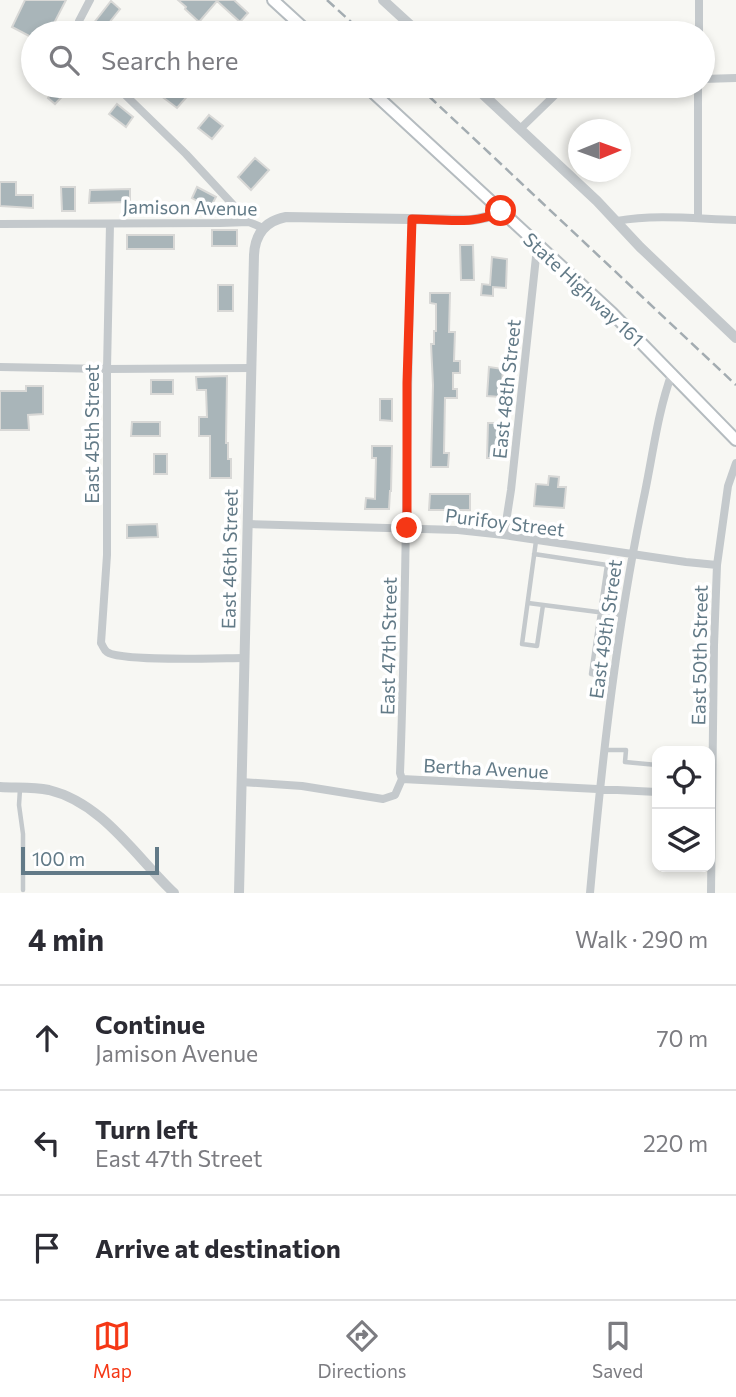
<!DOCTYPE html>
<meta charset="utf-8">
<style>
body{margin:0;font-family:Commissioner,sans-serif;background:#f7f7f7;color:#2b2b33}
.controls{position:absolute;right:21px;bottom:21px;display:grid;overflow:hidden;border-radius:14px;box-shadow:0 4px 10px #0003}
.controls button{width:63px;height:63px;display:grid;place-items:center;padding:0;border:0;border-bottom:2px solid #e1e1e2;background:#fff;color:#2b2b33;font:35px sans-serif}
.compass{position:absolute;left:568px;top:119px;width:63px;height:63px;border-radius:50%;background:#fff;box-shadow:0 4px 10px #0003;rotate:89deg}
.scale{position:absolute;left:21px;bottom:18px;width:138px;box-sizing:border-box;padding-left:7px;border:4px solid #627a87;border-top:0;font-size:19px;line-height:24px;white-space:nowrap;color:#627a87;-webkit-text-stroke:5px #fff;paint-order:stroke}
.stop{position:absolute;width:21px;height:21px;margin:-16px;border:5px solid #f53715;border-radius:50%;background:#fff}
.stop.end{background:#f53715;border-color:#fff;box-shadow:0 2px 7px #0008}
.list{margin:0;padding:0;list-style:none}
h2{display:flex;justify-content:space-between;align-items:center;height:91px;margin:0;padding:0 28px;font-size:30px}
h2 small{font-size:23px;font-weight:400;color:#7c7c81}
.list li{display:grid;grid-template-columns:46px 1fr auto;gap:21px;align-items:center;box-sizing:border-box;height:105px;padding:0 28px;border-top:2px solid #e1e1e2}
.list b{display:block;font-size:26px;white-space:nowrap}
.list p{margin:0;font-size:23px;white-space:nowrap;color:#7c7c81}
.list em{font-size:23px;font-style:normal;color:#7c7c81}
.icon{flex:none;width:38px;height:38px;fill:none;stroke:currentColor;stroke-width:2;stroke-linecap:round;stroke-linejoin:round}
.map{position:relative;flex:none;width:736px;height:893px;overflow:hidden}
.search{position:absolute;background:#fff;box-shadow:0 4px 10px #0003;left:21px;right:21px;top:21px;height:77px;display:flex;align-items:center;gap:18px;box-sizing:border-box;padding:0 24px;border-radius:38px;color:#7c7c81;font-size:26px}
.sheet{height:406px;background:#fff}
nav{display:flex;justify-content:space-around;align-items:center;box-sizing:border-box;height:98px;border-top:2px solid #e1e1e2;background:#fff;font-size:19px;color:#7c7c81}
nav a{display:grid;justify-items:center;gap:4px}
nav .on{color:#f53715}
.map>svg:first-child{display:block}
</style>
<div class="map">
<svg width="736" height="893" viewBox="0 0 736 893">
<rect width="100%" height="100%" fill="#f7f7f3"/>
<path fill="#a9b5b9" stroke="#d8d8d6" stroke-width="2" d="M25 0H66L49 33H33V38L12 27Z
M178 0H234L248 13 240 22 217 1 199 22 185 9 186 7Z
M111 1 120 9 101 33H86Z
M50 86H72L55 104 48 98 50 95 45 91Z
M148 86H184L191 92 177 108Z
M117 104 133 117 126 127 109 114Z
M209 115 223 126 212 139 198 128Z
M255 158 269 170 251 190 238 177Z
M0 182H16V195H33V208L0 206Z
M61 187H75V211H62Z
M197 187 216 197 210 208 192 198Z
M130 189V202L89 203 90 190Z
M212 230H237V246H212Z
M127 235H174V249H127Z
M460 245H473L474 280H461Z
M492 257 507 259 506 288 493 287V296L481 295 482 284 490 285Z
M218 285H233V311H218Z
M430 293H450L449 332H455L454 361H460V373H453V389H457V398H445L444 453H449L448 467H431L433 385 431 344H434V331H436V304L430 303Z
M489 367 503 369 501 397 487 396Z
M227 376 226 443H228V459H231V478H210V436H199V417H207L206 390H197L196 377Z
M151 380H173V394H151Z
M26 386H43V414L28 415 29 430H0V391H26Z
M380 399H392V421L380 420Z
M132 422H160V436H131Z
M488 423H501L500 458H487Z
M372 446H392L391 491H390L389 509H365L366 498 375 499 376 458H372Z
M154 454H167V474H154Z
M549 476 559 477 558 487H566L564 508 534 506 536 484 548 485Z
M430 494H470V510H429Z
M157 524 158 537 127 538V525Z"/>
<g fill="none" stroke-linecap="round" stroke-linejoin="round">
<defs>
<path id="secondary" d="M273 0 309 33
M366 86 612 313 736 440"/>
</defs>
<use href="#secondary" stroke="#b5bcc0" stroke-width="14"/>
<path stroke="#c4c9cc" stroke-width="4.5" d="M536 541 522 644 537 646 543 605
M534 554 607 565 591 674 612 678
M528 603 621 615
M605 750H626L625 762 657 765
M20 789 19 805 23 834V890"/>
<path stroke="#c4c9cc" stroke-width="8" d="M78 33 79 21 90 0
M699 33V0
M703 79 736 78
M116 86 186 154 249 222
M520 129 555 95 569 86
M698 218V86
M617 221C656 214 697 219 736 220
M0 224 220 223 249 222 263 228
M110 224 107 369V555L101 643C103 646 104 650 107 652 121 662 221 658 244 658
M0 367 107 369 251 368
M247 524 458 530 504 535 686 562 717 565
M504 535 511 490 536 257 542 248
M402 779 657 792
M241 782 302 786 383 799 395 795 402 779 400 773C407 589 406 404 412 219
M590 893C602 759 617 624 645 492 653 453 658 411 672 373
M711 893 714 645 717 565 728 486 736 463"/>
<path stroke="#c4c9cc" stroke-width="10" d="M383 0 419 33
M474 86 597 201 640 247 736 338
M0 787C16 788 33 787 49 790 103 803 136 857 174 893
M239 893 254 255C255 234 265 221 286 217L472 220 492 216 501 211"/>
<use href="#secondary" stroke="#fff" stroke-width="10"/>
<path stroke="#a3acb1" stroke-width="2.5" stroke-dasharray="10 5" stroke-linecap="butt" d="M327 0 363 33
M418 86 736 385"/>
</g>
<g fill="none" stroke-linecap="round" stroke-linejoin="round">
<path stroke="#f53715" stroke-width="9" d="M407 528V383L412 219C441 219 476 226 501 211"/>
</g>
<g text-anchor="middle" dominant-baseline="central" stroke-width="7" stroke-linejoin="round" paint-order="stroke">
<g font-size="19" fill="#627a87" stroke="#fff">
<text transform="translate(190 207) rotate(1)">Jamison Avenue</text>
<text transform="translate(584 289) rotate(43)">State Highway 161</text>
<text transform="translate(506 389) rotate(-84)">East 48th Street</text>
<text transform="translate(91 434) rotate(-90)">East 45th Street</text>
<text transform="translate(505 522) rotate(7)">Purifoy Street</text>
<text transform="translate(229 559) rotate(-89)">East 46th Street</text>
<text transform="translate(605 629) rotate(-82)">East 49th Street</text>
<text transform="translate(388 646) rotate(-89)">East 47th Street</text>
<text transform="translate(699 655) rotate(-89)">East 50th Street</text>
<text transform="translate(486 768) rotate(3)">Bertha Avenue</text>
</g>
</g>
</svg>
<div class="controls">
<button><svg class="icon" aria-label="locate" viewBox="0 0 24 24"><circle cx="12" cy="12" r="6"/><path d="M12 2v4M12 18v4M2 12h4M18 12h4"/></svg></button>
<button><svg class="icon" aria-label="layers" viewBox="0 0 24 24"><path d="M12 4l9 5-9 5-9-5zM3 14l9 5 9-5"/></svg></button>
</div>
<svg class="compass" viewBox="-18 -18 36 36"><path d="M0-13l5 13h-10z" fill="#e53935"/><path d="M0 13l5-13h-10z" fill="#7c7c81"/></svg>
<div class="scale">100 m</div>
<div class="stop" style="left:501px;top:211px"></div>
<div class="stop end" style="left:407px;top:528px"></div>
<div class="search"><svg class="icon" aria-label="search" viewBox="0 0 24 24"><circle cx="10" cy="10" r="6"/><path d="M15 15l6 6"/></svg>Search here</div>
</div>
<section class="sheet">
<h2>4 min<small>Walk · 290 m</small></h2>
<ul class="list">
<li><svg class="icon" aria-label="ahead" viewBox="0 0 24 24"><path d="M12 20V5M6 11l6-6 6 6"/></svg><div><b>Continue</b><p>Jamison Avenue</p></div><em>70 m</em></li>
<li><svg class="icon" aria-label="left" viewBox="0 0 24 24"><path d="M17 20v-9H6M10 6l-5 5 5 5"/></svg><div><b>Turn left</b><p>East 47th Street</p></div><em>220 m</em></li>
<li><svg class="icon" aria-label="arrive" viewBox="0 0 24 24"><path d="M6 21V4h12l-3 4 3 4H6"/></svg><div><b>Arrive at destination</b></div></li>
</ul>
</section>
<nav>
<a class="on"><svg class="icon" aria-label="map" viewBox="0 0 24 24"><path d="M3 6l6-2 6 2 6-2v14l-6 2-6-2-6 2zM9 4v14M15 6v14"/></svg>Map</a>
<a><svg class="icon" aria-label="directions" viewBox="0 0 24 24"><path d="M12 3l9 9-9 9-9-9zM9 14v-3h6M13 9l2 2-2 2"/></svg>Directions</a>
<a><svg class="icon" aria-label="saved" viewBox="0 0 24 24"><path d="M7 4h10v16l-5-4-5 4z"/></svg>Saved</a>
</nav>
